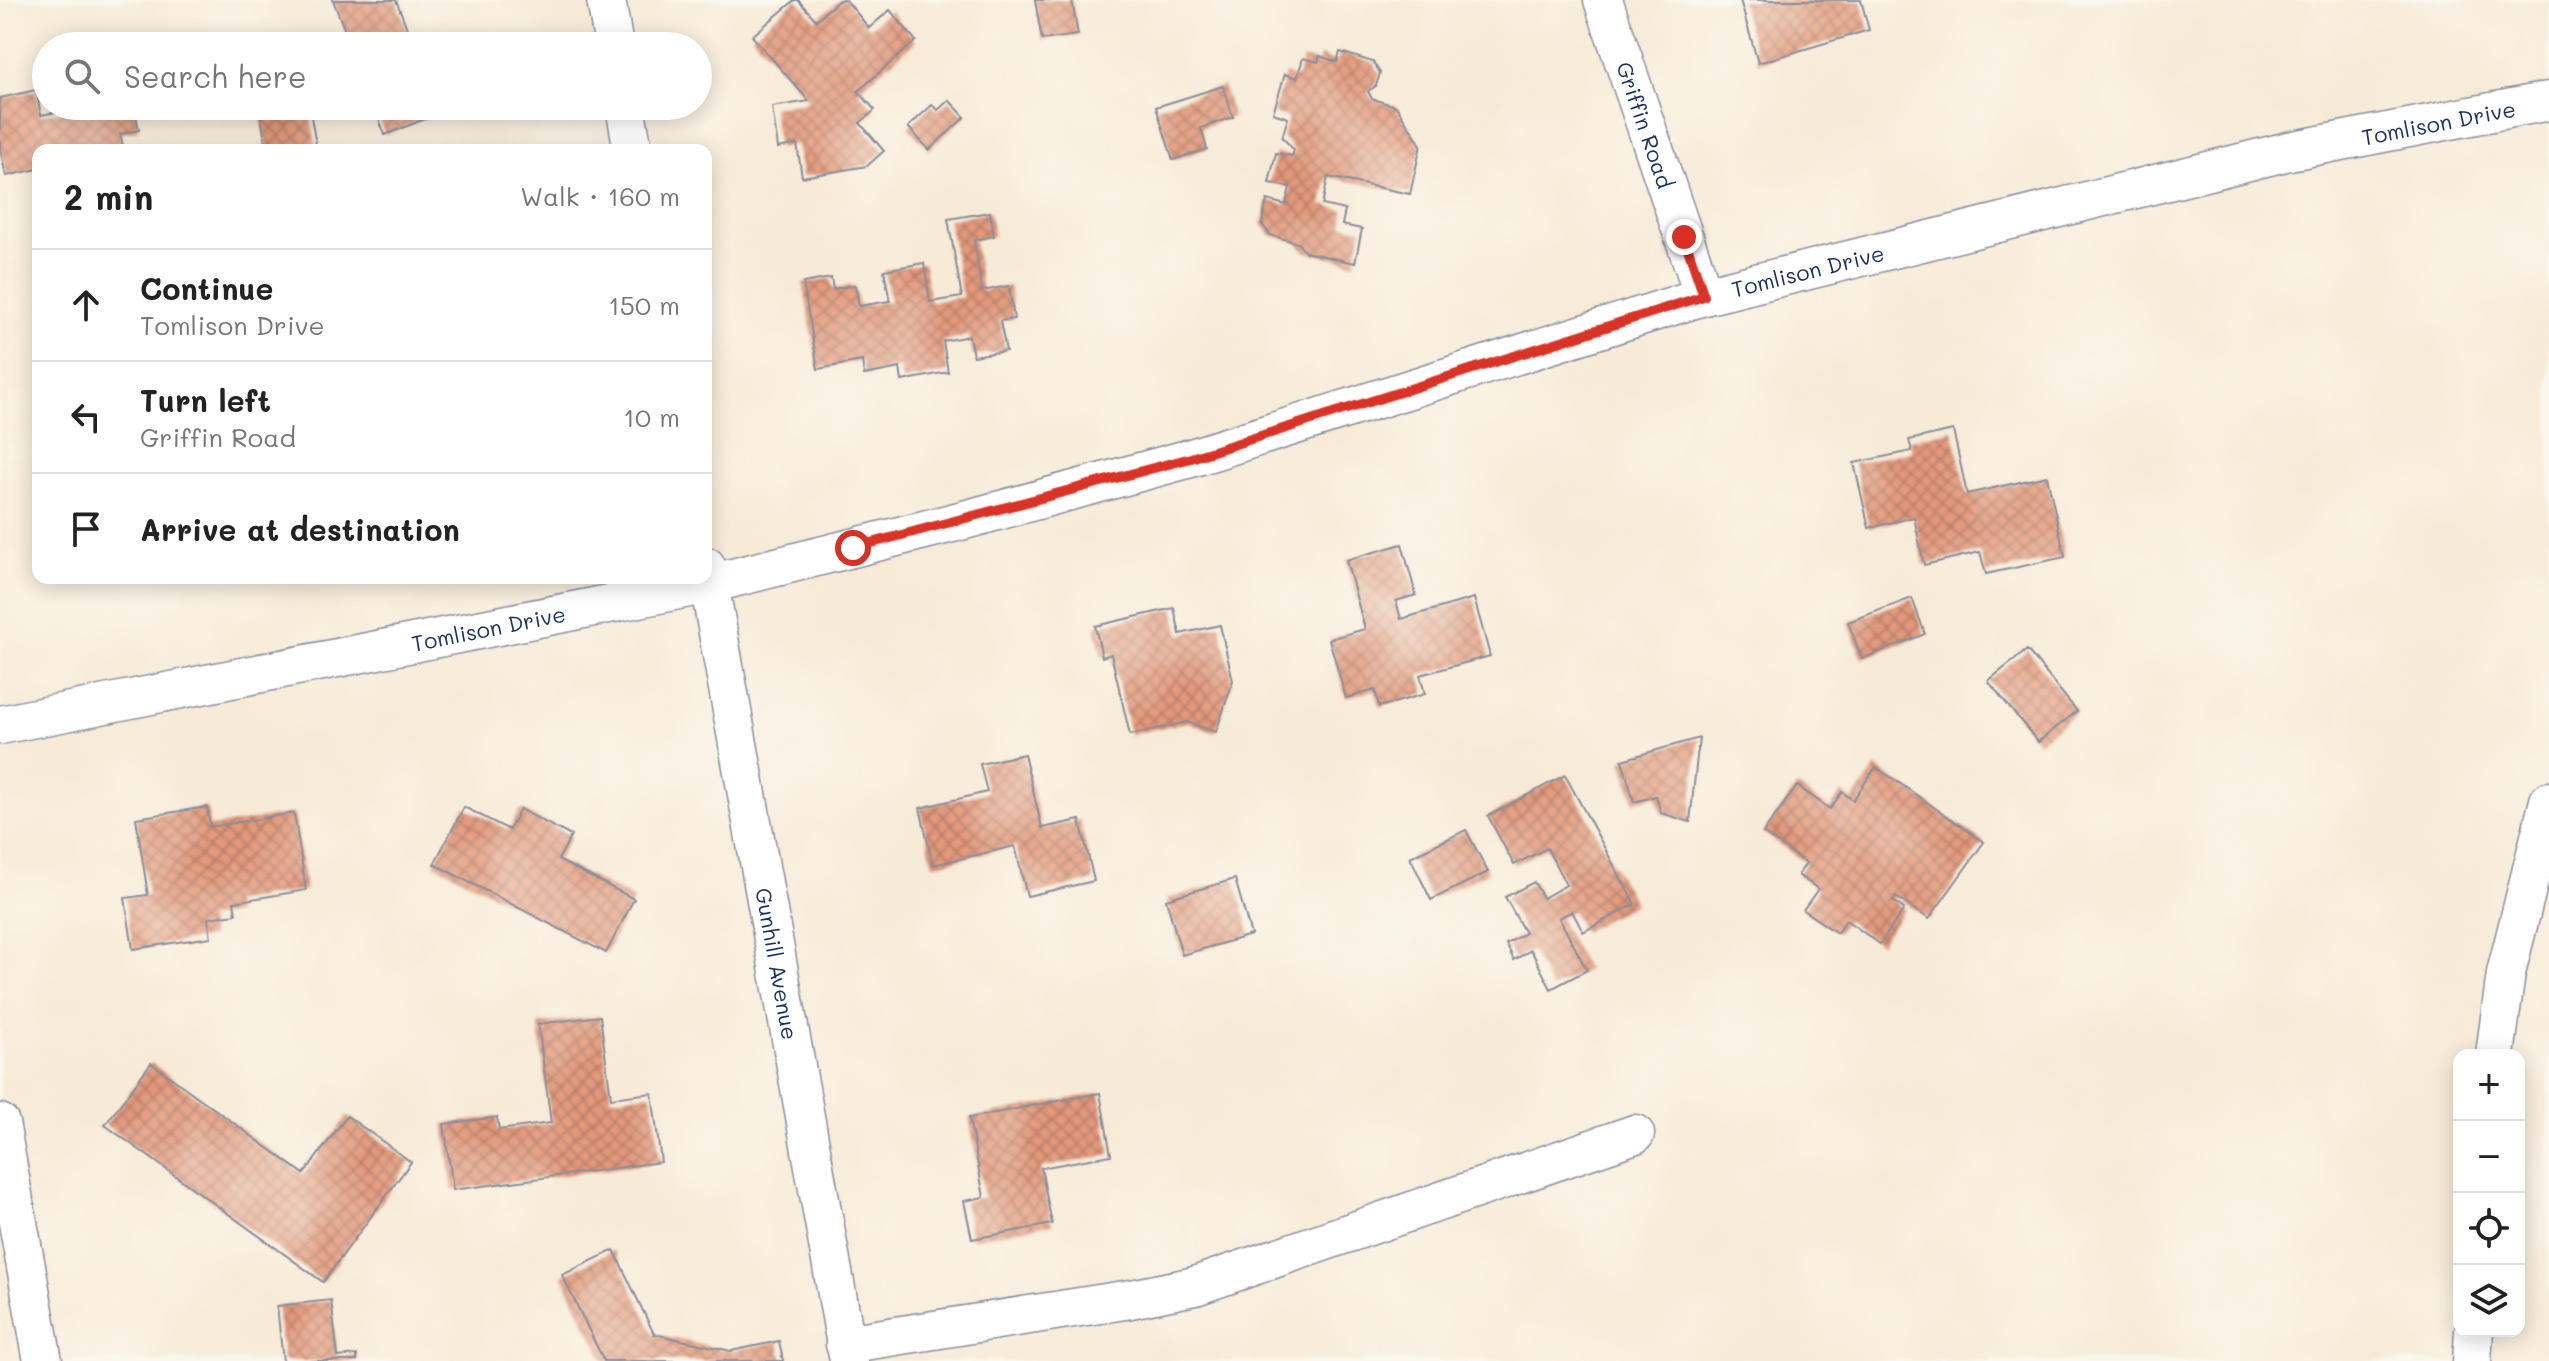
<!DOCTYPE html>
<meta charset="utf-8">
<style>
body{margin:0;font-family:Mali,sans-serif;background:#f6f6f6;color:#222}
.controls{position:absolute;right:24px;bottom:24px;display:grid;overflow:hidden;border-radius:16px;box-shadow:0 4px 20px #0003}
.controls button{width:72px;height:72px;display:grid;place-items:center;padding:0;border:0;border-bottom:2px solid #e0e0e0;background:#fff;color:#222;font:40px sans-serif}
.stop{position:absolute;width:24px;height:24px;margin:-18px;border:6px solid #d93025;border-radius:50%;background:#fff}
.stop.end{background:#d93025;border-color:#fff;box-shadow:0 2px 8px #0008}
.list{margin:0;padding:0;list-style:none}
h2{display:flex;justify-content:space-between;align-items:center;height:104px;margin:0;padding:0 32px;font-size:34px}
h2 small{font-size:26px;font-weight:400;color:#767676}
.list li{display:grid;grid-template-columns:52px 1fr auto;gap:24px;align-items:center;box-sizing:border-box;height:112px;padding:0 32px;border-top:2px solid #e0e0e0}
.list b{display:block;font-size:30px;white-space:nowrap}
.list p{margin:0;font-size:26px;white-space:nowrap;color:#767676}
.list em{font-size:26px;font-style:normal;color:#767676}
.icon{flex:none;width:44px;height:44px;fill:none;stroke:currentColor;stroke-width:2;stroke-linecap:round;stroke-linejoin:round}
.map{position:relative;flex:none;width:2549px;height:1361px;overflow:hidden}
.search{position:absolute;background:#fff;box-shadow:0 4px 20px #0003;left:32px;top:32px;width:680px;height:88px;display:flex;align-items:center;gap:20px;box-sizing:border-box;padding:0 28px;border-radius:44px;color:#767676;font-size:30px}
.panel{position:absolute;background:#fff;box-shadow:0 4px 20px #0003;left:32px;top:144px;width:680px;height:440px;border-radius:16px}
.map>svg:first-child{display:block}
</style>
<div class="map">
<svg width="2549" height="1361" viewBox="0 0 2549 1361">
<defs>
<pattern id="building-cross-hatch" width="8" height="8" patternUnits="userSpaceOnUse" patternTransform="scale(2)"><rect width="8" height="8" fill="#e3997b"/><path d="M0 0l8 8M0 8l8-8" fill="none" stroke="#b77d68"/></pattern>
</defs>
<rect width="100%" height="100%" fill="#fbf7ec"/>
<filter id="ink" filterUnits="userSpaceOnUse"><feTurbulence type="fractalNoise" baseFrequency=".0125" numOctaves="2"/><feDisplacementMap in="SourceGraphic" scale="16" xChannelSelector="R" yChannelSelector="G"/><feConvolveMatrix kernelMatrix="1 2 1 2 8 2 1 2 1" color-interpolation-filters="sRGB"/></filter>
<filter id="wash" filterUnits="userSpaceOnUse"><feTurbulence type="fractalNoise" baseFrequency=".006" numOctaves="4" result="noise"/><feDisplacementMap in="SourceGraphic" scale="32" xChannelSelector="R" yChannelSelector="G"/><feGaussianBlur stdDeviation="1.8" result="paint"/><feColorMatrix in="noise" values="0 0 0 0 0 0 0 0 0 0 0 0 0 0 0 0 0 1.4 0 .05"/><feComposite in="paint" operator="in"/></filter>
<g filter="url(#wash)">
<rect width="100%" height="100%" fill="#f7ebd8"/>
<g id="blocks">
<path fill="url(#building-cross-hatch)" d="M333 0H396L414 46H351Z
M795 0H798L816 20 839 0H846L869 28 890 10 916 41 858 91 875 110 860 123 884 151 867 166 802 177 797 144 778 148 772 107 809 101 752 36Z
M1035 0H1072L1078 35 1042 40Z
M1740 0H1861L1869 30 1758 63Z
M448 33 453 46H416Z
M1340 52 1373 62 1380 73 1376 86 1368 91 1372 99 1396 106 1421 145 1410 194 1328 177 1322 205 1345 210 1342 225 1362 229 1355 263 1305 252 1298 243 1270 235 1262 224 1267 200 1286 205 1290 187 1269 183 1276 153 1292 156 1294 150 1282 137 1288 118 1273 113 1285 74 1297 78 1303 58 1318 62 1320 56 1337 62Z
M1223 86 1233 117 1201 128 1207 149 1173 160 1156 107Z
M36 90 41 115 88 106H134L139 130 120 134 124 150H38V169L6 176 0 149V98Z
M949 100 965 117 929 150 908 127 932 105 938 110Z
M259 106H309L317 150H267Z
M374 106H432L435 115 385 135Z
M990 212 994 236 974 240 982 291 1009 286 1014 319 1000 321 1006 351 973 356 969 336 943 341 948 372 902 381 900 368 864 375 862 361 818 369 803 283 831 278 833 289 855 285 859 306 890 301 884 270 924 263 930 302 962 297 948 219Z
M1953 430 1967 494 2047 476 2065 557 1986 574 1980 552 1924 565 1914 517 1869 528 1854 463 1912 451 1909 440Z
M1402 544 1416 595 1396 601 1401 619 1474 598 1490 656 1420 675 1425 694 1379 707 1375 690 1346 698 1329 639 1365 629 1346 560Z
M1912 598 1925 634 1862 659 1848 622Z
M1174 608 1180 634 1220 625 1233 681 1216 732 1187 722 1130 735 1111 654 1102 657 1095 626Z
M2027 650 2077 711 2038 742 1988 681Z
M1699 738 1690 822 1661 813 1656 796 1634 802 1622 760Z
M1024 754 1042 828 1080 820 1094 881 1027 896 1015 846 933 865 920 808 987 792 980 764Z
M1876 767 1984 842 1929 919 1896 897 1893 901 1904 909 1880 944 1846 920 1837 933 1803 910 1818 889 1798 875 1806 863 1763 833 1797 786 1830 809 1842 792 1853 800Z
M1565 775 1635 904 1583 932 1572 911 1559 918 1587 970 1551 989 1531 950 1514 960 1506 944 1525 933 1505 897 1534 882 1543 898 1566 885 1547 848 1514 865 1488 816Z
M207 807 210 827 294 813 306 890 234 902 236 914 208 918 211 937 133 949 125 898 148 895 136 818Z
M464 807 509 830 520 809 571 836 558 860 634 899 606 953 434 864Z
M1466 830 1488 872 1431 900 1410 857Z
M1235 879 1251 935 1182 955 1166 899Z
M600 1016 611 1098 652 1093 661 1162 453 1190 444 1124 497 1117 499 1130 551 1123 538 1024Z
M151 1063 304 1174 347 1116 411 1162 323 1282 105 1125Z
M1100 1093 1111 1155 1041 1168 1052 1224 972 1239 964 1201 984 1197 969 1118Z
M614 1250 654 1334 731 1351 779 1341 783 1361H604L562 1275Z
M331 1300 338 1357 357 1355V1361H283L277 1306Z"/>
</g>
</g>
<g filter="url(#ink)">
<use href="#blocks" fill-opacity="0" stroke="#898d9b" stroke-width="2"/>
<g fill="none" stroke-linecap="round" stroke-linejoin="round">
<defs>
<g id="minor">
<path d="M606 0 614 46"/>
<path id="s1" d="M1603 0 1704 296"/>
<path d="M625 106 633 150"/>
<path id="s2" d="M706 566 849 1361"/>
<path id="s3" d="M0 725 709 584 968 519 1191 458 1704 296 2289 151 2549 101"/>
<path d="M2495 1055 2506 973 2549 801"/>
<path d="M0 1123 43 1361"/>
<path d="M845 1344 1131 1299 1195 1286 1635 1134"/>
<path d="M2472 1361 2474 1331"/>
</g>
</defs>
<use href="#minor" stroke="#898d9b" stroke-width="41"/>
<use href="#minor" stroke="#fff" stroke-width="38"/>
</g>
</g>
<g fill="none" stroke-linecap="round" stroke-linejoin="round" filter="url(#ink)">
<path stroke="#d93025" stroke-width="10" d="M853 548 1191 458 1704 296 1684 237"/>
</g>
<g text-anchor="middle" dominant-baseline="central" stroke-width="7" stroke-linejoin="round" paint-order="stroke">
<g font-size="22" fill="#1b2f5e" stroke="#fbf7ec">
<text stroke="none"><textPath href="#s3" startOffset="2514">Tomlison Drive</textPath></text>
<text stroke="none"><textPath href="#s1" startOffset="132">Griffin Road</textPath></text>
<text stroke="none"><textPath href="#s3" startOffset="1866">Tomlison Drive</textPath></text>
<text stroke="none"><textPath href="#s3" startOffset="498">Tomlison Drive</textPath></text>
<text stroke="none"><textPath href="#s2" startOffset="404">Gunhill Avenue</textPath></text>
</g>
</g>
</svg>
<div class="controls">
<button>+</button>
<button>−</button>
<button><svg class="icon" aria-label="locate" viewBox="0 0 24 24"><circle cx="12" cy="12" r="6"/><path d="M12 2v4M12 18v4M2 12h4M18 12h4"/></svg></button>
<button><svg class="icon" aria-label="layers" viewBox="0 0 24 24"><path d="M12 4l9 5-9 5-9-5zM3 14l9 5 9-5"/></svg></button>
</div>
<div class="stop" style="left:853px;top:548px"></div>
<div class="stop end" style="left:1684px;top:237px"></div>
<div class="search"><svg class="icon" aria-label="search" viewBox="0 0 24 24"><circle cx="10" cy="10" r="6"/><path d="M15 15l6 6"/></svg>Search here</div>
<section class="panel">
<h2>2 min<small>Walk · 160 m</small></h2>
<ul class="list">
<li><svg class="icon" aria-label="ahead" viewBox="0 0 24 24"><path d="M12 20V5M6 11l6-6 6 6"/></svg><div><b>Continue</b><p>Tomlison Drive</p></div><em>150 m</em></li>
<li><svg class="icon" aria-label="left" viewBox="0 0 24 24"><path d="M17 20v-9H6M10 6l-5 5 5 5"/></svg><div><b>Turn left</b><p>Griffin Road</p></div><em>10 m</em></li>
<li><svg class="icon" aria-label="arrive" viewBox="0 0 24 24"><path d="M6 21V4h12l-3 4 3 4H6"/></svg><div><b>Arrive at destination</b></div></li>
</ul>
</section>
</div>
